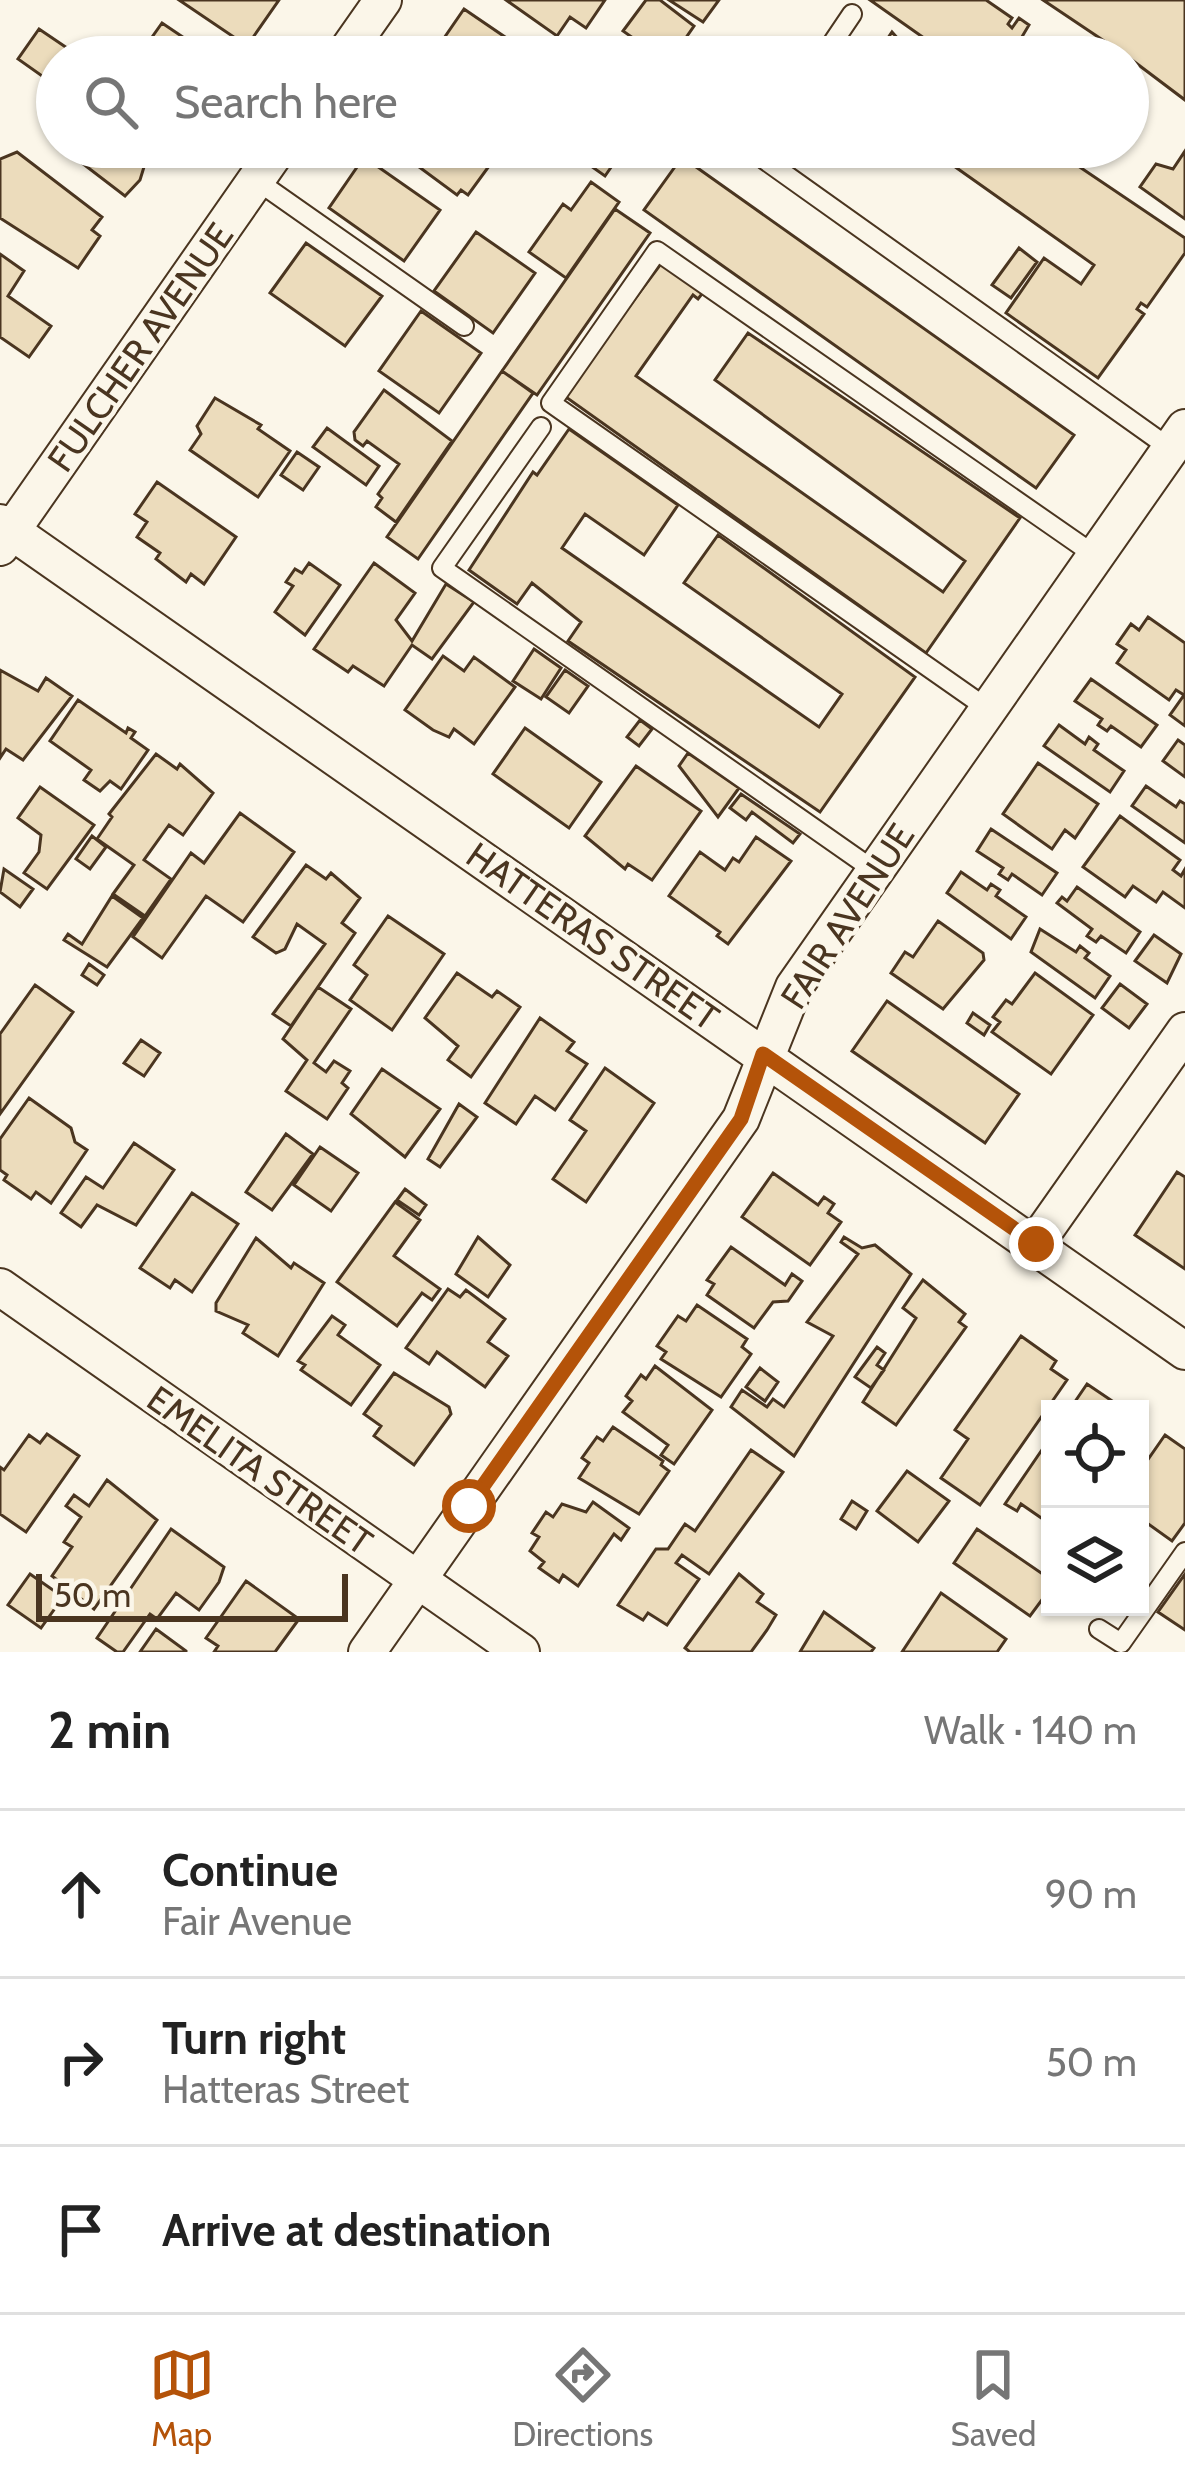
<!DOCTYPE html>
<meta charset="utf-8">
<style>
body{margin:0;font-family:Cabin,sans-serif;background:#f2f2f2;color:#222}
.controls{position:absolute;right:36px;bottom:36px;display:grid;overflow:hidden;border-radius:0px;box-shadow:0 3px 9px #0004}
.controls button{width:108px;height:108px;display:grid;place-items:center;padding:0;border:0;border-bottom:3px solid #e0e0e0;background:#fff;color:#222;font:60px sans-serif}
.scale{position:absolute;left:36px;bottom:30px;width:312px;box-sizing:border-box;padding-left:12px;border:6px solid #4a3520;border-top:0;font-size:33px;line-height:42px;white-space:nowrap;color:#4a3520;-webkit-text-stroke:9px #fbf6e9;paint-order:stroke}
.stop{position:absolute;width:36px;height:36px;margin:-27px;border:9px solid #b45309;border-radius:50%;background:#fff}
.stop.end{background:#b45309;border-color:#fff;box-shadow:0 3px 12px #0008}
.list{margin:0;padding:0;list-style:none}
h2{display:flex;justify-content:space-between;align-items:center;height:156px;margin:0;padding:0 48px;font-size:51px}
h2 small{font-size:39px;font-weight:400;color:#767676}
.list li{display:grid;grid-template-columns:78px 1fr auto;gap:36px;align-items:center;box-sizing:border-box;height:168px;padding:0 48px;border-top:3px solid #e0e0e0}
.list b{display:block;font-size:45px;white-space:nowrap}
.list p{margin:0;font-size:39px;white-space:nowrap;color:#767676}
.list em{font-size:39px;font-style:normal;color:#767676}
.icon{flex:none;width:66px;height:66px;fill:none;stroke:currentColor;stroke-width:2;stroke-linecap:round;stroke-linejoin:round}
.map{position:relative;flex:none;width:1185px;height:1652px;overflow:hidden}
.search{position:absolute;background:#fff;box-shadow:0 3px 9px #0004;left:36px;right:36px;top:36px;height:132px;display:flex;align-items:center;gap:30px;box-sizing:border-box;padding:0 42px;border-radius:66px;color:#767676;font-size:45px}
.sheet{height:660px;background:#fff}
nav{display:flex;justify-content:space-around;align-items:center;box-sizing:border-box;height:168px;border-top:3px solid #e0e0e0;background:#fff;font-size:33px;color:#767676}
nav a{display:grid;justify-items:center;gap:6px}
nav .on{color:#b45309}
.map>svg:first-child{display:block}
</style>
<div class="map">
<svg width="1185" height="1652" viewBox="0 0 1185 1652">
<rect width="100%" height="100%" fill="#fbf6e9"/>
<path fill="#ecdcbc" stroke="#4a3520" stroke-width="3" d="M179 0H279L247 46Z
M506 0H605L586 28 570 17 557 36Z
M646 0H660L694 26 678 49 667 40 657 55 623 31Z
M669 0H719L703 22Z
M870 0H986L1012 18 1008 24 1012 28 1019 18 1029 25 1010 57H951Z
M1043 0H1185V100L1128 57Z
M464 9 524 50 519 57H431Z
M162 23 211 56 138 57Z
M39 29 73 52 57 57 52 83 18 59Z
M892 32 900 41 923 57H875Z
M61 147H147L136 162 144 167 140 180 125 196Z
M392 147H498L500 151 468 195 461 190 457 195Z
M564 147H625L605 176Z
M927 147H1050L1185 238V253L1147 307 1141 303 1137 309 1144 314 1098 378 1006 313 1044 258 1081 284 1094 265Z
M1185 151V219L1140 187 1156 164 1173 169Z
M17 152 102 217 92 230 100 236 78 268 0 218V159Z
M364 157 440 210 404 261 329 208Z
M682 157 1074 435 1036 488 644 210Z
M591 182 619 202 566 278 529 252 563 204 571 210Z
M615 209 650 233 537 395 502 371Z
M476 232 535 273 493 333 434 291Z
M306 243 382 296 345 346 270 293Z
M1019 248 1037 262 1011 298 992 285Z
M0 254 24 271 8 296 51 326 29 357 0 337Z
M663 261 705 290 698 299 693 295 636 376 943 592 965 561 715 380 748 333 1020 518 926 653 563 395Z
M421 311 481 353 439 413 379 371Z
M502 371 533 393 418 559 387 537Z
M384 390 452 441 396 522 376 507 382 498 378 494 399 464 367 441 363 446 355 440 354 432Z
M215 398 261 425 258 429 290 451 258 497 190 450 201 434 197 426Z
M327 428 379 466 366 485 313 447Z
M569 429 678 505 644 555 585 514 562 548 819 727 842 694 684 583 718 535 915 677 820 812 568 641 581 622 532 583 517 604 469 570 533 472 537 475Z
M297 452 319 467 303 490 281 475Z
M157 482 236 537 204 584 191 574 186 582 156 559 160 553 137 537 147 522 135 514Z
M309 563 340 585 305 635 275 612 293 586 286 582 295 569 302 573Z
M374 563 415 593 396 620 412 641 446 584 474 602 432 659 412 645 384 686 353 666 348 672 314 649Z
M1148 617 1185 643V726L1170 715 1184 695 1176 690 1169 700 1117 663 1126 650 1117 644 1131 624 1139 630Z
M534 649 561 668 541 699 513 681Z
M443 656 464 671 474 657 515 687 474 744 454 729 449 737 433 730 405 710Z
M0 670 38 691 46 678 72 696 23 760 6 749 0 758Z
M565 670 588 686 569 713 546 697Z
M1091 679 1157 725 1141 747 1111 726 1107 731 1098 725 1102 719 1075 701Z
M78 700 126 733 128 728 135 732 131 738 148 750 121 789 110 781 100 791 84 780 91 770 50 741Z
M640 720 652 729 639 746 627 737Z
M1059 725 1085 744 1089 737 1098 744 1094 750 1124 771 1110 792 1044 746Z
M525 728 601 782 569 828 493 774Z
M1178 740 1185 745V777L1163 761Z
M688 753 739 788 718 817 679 766Z
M156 754 177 769 180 764 213 793 183 835 169 825 144 860 171 879 145 916 113 894 134 865 97 839 112 817 109 814Z
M1038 763 1098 804 1075 838 1065 830 1052 849 1003 814Z
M636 766 701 811 652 880 628 864 625 869 585 836Z
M1146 786 1176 807 1180 801 1185 804V843L1132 806Z
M40 787 94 825 47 889 24 873 39 852 41 835 18 818Z
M741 794 800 834 793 843 752 812 746 820 730 808Z
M240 813 294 852 243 922 206 896 162 958 133 937 191 853 204 863Z
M1120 816 1180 860 1173 870 1181 876 1185 869V908L1163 892 1156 902 1133 886 1125 897 1083 867Z
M991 829 1057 873 1042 895 1012 874 1008 880 999 874 1003 868 977 851Z
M92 836 106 847 90 869 76 859Z
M756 837 791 861 728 944 717 936 720 932 669 896 700 852 725 870 733 858 739 862Z
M306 865 326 879 331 873 360 898 342 923 355 933 291 1026 273 1014 325 944 297 924 285 949 276 953 253 937Z
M4 869 33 889 20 907 0 892Z
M961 872 987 890 991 884 1000 890 996 896 1026 917 1011 939 947 893Z
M1077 887 1140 932 1126 953 1101 936 1096 942 1087 936 1092 929 1057 903 1062 897 1067 901Z
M112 896 143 918 107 967 64 940 68 934 82 944Z
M388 916 444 954 392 1030 350 1000 367 975 354 965Z
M938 921 983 953 984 960 943 1009 891 973 905 952 913 957Z
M1040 929 1076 952 1080 946 1089 953 1085 958 1110 976 1095 998 1031 952Z
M1154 935 1181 954 1167 983 1135 961Z
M89 964 104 975 97 985 82 975Z
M457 973 492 997 497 991 520 1007 471 1077 448 1060 458 1046 425 1018Z
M1035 973 1093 1015 1051 1074 992 1032 1000 1022 993 1017 1006 1000 1012 1004Z
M1120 984 1147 1004 1129 1028 1102 1008Z
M35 985 73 1012 0 1114V1034Z
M318 987 351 1009 314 1063 326 1072 334 1061 350 1071 342 1083 348 1088 327 1119 286 1091 307 1060 283 1039Z
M887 1001 1019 1094 985 1143 852 1051Z
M973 1013 990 1025 984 1035 967 1023Z
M540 1018 574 1042 567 1051 587 1064 555 1110 535 1096 516 1124 485 1103Z
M141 1040 160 1053 144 1076 124 1063Z
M605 1068 654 1103 586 1202 553 1179 586 1131 570 1120Z
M382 1069 440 1109 405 1157 351 1114Z
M29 1098 71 1128 75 1142 87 1150 51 1203 36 1192 31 1199 4 1180 7 1175 0 1170V1139Z
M459 1104 477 1117 440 1167 428 1159Z
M286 1134 313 1154 272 1210 246 1192Z
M134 1143 174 1170 136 1225 97 1205 81 1227 61 1213 86 1177 103 1188Z
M320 1147 358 1173 331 1211 294 1185Z
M1177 1172 1185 1177V1269L1135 1235Z
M773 1173 818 1205 824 1197 834 1204 828 1213 841 1222 810 1265 742 1217Z
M405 1189 426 1205 419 1215 397 1200Z
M192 1193 238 1224 192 1292 175 1280 170 1288 140 1268Z
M395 1202 420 1220 394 1256 440 1289 432 1300 422 1293 397 1326 337 1282Z
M478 1237 510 1265 488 1297 456 1274Z
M844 1237 862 1248 875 1245 911 1274 794 1456 731 1407 742 1390 767 1407 773 1399 784 1407 833 1336 807 1322 858 1254 841 1242Z
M256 1238 291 1268 294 1263 324 1283 278 1356 243 1333 248 1325 216 1311V1303Z
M731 1247 785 1285 792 1274 802 1281 788 1301 773 1302 754 1328 707 1295 714 1284 707 1280Z
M923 1280 965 1314 959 1322 966 1327 896 1425 863 1402 916 1318 903 1308Z
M448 1289 460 1297 466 1290 505 1319 488 1342 508 1356 485 1387 437 1352 429 1364 406 1348Z
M697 1305 747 1339 742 1347 751 1354 721 1397 661 1359 666 1352 657 1346 678 1316 686 1321Z
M332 1316 345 1325 338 1335 380 1365 351 1405 301 1370 305 1365 298 1361Z
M1021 1336 1056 1361 1051 1369 1067 1380 980 1505 941 1478 968 1439 955 1430Z
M877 1347 885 1353 877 1365 884 1370 871 1388 855 1377Z
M655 1366 712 1410 674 1464 661 1455 668 1445 623 1412 632 1401 626 1396 641 1375 646 1379Z
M760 1368 778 1382 765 1401 746 1387Z
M394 1373 449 1407 451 1414 414 1465 374 1436 381 1426 364 1414Z
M1087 1384 1124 1409H1070Z
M613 1427 663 1461 661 1465 669 1471 639 1514 579 1478 589 1463 582 1458 597 1437 603 1441Z
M47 1434 79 1456 26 1532 0 1514V1467L4 1470 29 1435 40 1443Z
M1165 1435 1185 1449V1523L1172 1541 1140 1518V1471Z
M1050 1438V1524L1021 1504 1017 1511 1005 1504Z
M751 1450 783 1472 709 1574 682 1555 676 1563 699 1579 667 1625 648 1613 643 1620 618 1605 656 1549H668L685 1524 695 1531Z
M907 1471 949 1501 918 1542 877 1511Z
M107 1480 157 1520 94 1609 52 1576 72 1547 64 1542 81 1517 66 1506 74 1495 89 1506Z
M852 1501 867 1511 856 1529 841 1519Z
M593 1502 629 1528 621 1540 614 1534 578 1586 563 1575 559 1582 539 1568 544 1562 530 1551 539 1537 532 1533 546 1512 553 1517 562 1504 586 1512Z
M171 1529 224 1567 219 1582 199 1610 176 1593 157 1619 150 1614 123 1652H117L97 1638Z
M977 1529 1050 1579V1589L1030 1616 954 1563Z
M30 1574 63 1597 41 1628 8 1605Z
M739 1574 763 1594 757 1602 776 1615 767 1630 751 1652H690L685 1648Z
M1185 1574V1630L1158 1612Z
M246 1581 299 1619 275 1652H214L218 1646 206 1638Z
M941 1593 1006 1639 997 1652H902Z
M824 1612 874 1648 871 1652H800Z
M156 1629 186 1651V1652H140Z"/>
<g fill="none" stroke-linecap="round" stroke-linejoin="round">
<defs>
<path id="lane" d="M823 57 852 14
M766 147 765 160 1171 449
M256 180 464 326
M541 427 442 568 875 871
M988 709 551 403 657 251 1096 556
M1099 1629 1121 1643 1185 1552"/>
<path id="street" d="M343 57 383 0
M0 523 1185 1351
M0 547 279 147
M1035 1244 1185 1031
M0 1287 521 1652
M367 1652 741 1119 794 987 1185 428"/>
</defs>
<use href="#lane" stroke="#4a3520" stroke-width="22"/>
<use href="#street" stroke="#4a3520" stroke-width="40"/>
<use href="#lane" stroke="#fbf6e9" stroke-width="18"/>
<use href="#street" stroke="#fbf6e9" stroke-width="36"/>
</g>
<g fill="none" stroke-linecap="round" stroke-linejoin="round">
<path stroke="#b45309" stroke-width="15" d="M469 1506 741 1119 763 1054 1036 1244"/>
</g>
<g text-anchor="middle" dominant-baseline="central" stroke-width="9" stroke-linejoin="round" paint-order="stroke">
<g font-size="36" fill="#4a3520" stroke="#fbf6e9">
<text transform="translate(140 347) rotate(-55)">FULCHER AVENUE</text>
<text transform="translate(847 916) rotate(-57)">FAIR AVENUE</text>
<text transform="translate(593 936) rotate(35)">HATTERAS STREET</text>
<text transform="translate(260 1470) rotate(35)">EMELITA STREET</text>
</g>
</g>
</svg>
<div class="controls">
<button><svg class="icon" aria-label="locate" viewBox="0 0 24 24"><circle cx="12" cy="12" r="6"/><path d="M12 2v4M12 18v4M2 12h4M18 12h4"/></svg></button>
<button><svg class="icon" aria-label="layers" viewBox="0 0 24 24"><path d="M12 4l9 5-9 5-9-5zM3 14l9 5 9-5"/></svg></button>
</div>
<div class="scale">50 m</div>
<div class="stop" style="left:469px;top:1506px"></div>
<div class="stop end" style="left:1036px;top:1244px"></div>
<div class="search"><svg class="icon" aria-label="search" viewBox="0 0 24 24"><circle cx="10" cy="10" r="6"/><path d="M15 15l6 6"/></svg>Search here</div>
</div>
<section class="sheet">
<h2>2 min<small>Walk · 140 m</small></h2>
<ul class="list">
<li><svg class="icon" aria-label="ahead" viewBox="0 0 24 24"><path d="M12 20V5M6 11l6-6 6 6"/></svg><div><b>Continue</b><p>Fair Avenue</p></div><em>90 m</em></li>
<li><svg class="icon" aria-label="right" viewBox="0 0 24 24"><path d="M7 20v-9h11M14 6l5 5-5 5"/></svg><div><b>Turn right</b><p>Hatteras Street</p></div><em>50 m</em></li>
<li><svg class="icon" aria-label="arrive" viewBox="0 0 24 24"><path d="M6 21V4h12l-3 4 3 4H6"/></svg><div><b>Arrive at destination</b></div></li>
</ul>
</section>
<nav>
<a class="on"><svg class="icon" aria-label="map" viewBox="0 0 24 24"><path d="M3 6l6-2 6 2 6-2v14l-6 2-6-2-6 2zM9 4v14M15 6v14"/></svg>Map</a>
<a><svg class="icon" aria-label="directions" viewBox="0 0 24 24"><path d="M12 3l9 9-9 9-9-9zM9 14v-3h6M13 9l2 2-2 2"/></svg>Directions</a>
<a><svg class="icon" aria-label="saved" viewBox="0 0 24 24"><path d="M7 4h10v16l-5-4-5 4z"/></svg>Saved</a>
</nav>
